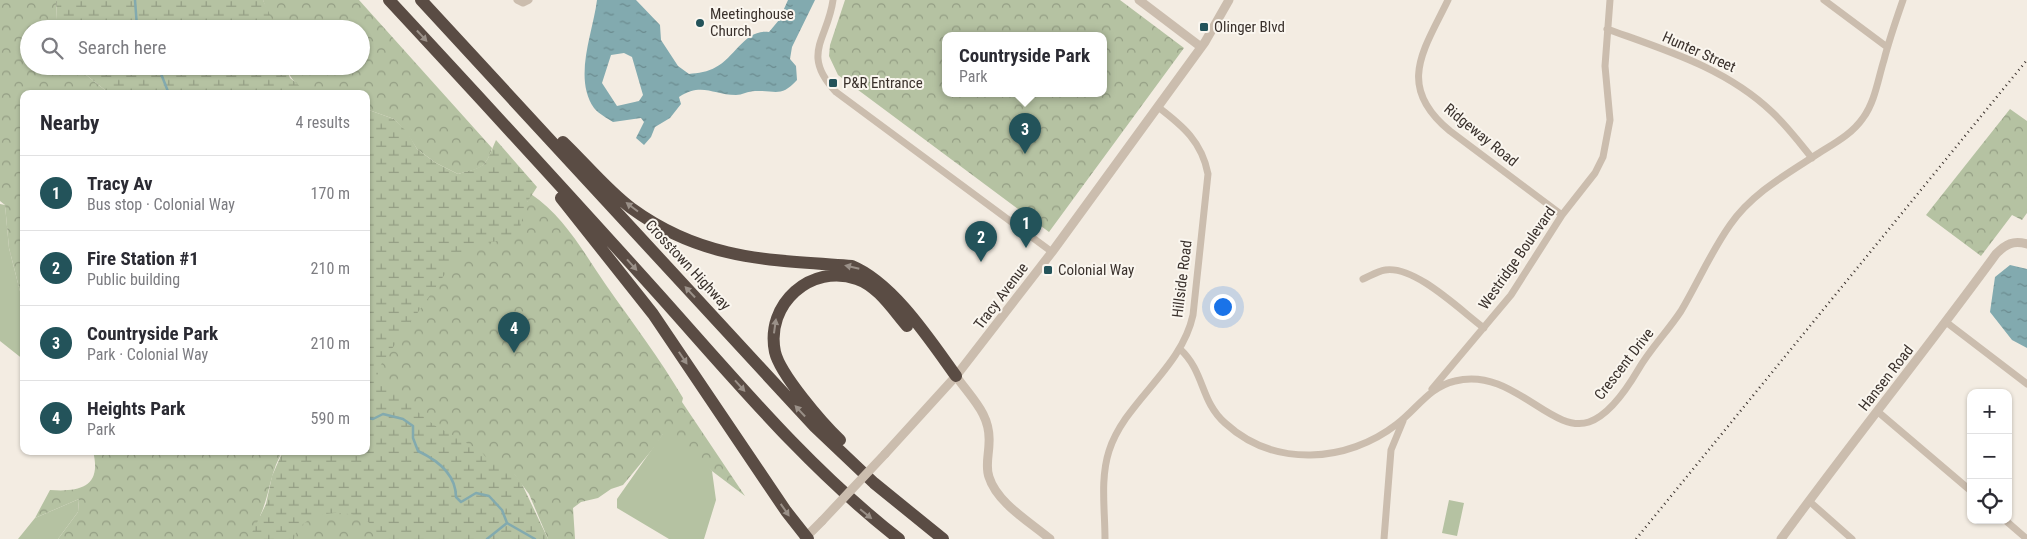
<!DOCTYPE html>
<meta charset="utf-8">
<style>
body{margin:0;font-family:"Roboto Condensed",sans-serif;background:#f7f7f7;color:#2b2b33}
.controls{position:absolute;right:15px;bottom:15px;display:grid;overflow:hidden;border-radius:10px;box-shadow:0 1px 4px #0004}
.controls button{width:45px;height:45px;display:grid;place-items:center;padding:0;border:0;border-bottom:1px solid #e1e1e2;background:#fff;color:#2b2b33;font:25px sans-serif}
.you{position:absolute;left:1222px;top:306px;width:18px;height:18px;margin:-12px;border:4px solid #fff;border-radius:50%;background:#1a73e8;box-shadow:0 0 0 8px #1a73e833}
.badge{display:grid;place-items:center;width:32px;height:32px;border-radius:50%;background:#23535a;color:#fff;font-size:16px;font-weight:700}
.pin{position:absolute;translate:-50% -41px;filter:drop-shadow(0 1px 2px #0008)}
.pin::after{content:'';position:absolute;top:26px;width:18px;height:15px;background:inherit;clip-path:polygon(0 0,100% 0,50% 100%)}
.popup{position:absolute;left:942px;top:32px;width:165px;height:65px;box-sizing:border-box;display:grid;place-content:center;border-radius:10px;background:#fff;filter:drop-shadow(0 1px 4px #0005);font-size:16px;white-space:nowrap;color:#7c7c81}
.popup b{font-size:19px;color:#2b2b33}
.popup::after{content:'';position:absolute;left:50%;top:100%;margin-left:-10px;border:10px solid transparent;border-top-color:#fff}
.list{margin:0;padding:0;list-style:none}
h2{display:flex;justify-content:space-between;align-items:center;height:65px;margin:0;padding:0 20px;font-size:21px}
h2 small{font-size:16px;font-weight:400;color:#7c7c81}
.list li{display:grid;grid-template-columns:32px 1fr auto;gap:15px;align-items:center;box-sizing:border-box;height:75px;padding:0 20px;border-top:1px solid #e1e1e2}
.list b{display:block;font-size:19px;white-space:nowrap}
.list p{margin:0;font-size:16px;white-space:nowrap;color:#7c7c81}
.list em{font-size:16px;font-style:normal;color:#7c7c81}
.icon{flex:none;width:28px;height:28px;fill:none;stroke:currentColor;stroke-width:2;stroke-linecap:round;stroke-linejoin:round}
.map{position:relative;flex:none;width:2027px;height:539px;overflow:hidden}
.search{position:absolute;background:#fff;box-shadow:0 1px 4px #0004;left:20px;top:20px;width:350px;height:55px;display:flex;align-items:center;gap:12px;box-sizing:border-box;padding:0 18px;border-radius:28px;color:#7c7c81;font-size:19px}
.panel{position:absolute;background:#fff;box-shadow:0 1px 4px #0004;left:20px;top:90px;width:350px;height:365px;border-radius:10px}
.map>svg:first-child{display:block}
</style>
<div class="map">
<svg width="2027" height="539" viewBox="0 0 2027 539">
<defs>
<pattern id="forest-crowns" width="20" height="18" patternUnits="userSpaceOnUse" patternTransform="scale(1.25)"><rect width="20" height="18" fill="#b5c2a2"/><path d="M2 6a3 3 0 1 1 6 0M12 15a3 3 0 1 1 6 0" fill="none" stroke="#949e84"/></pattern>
<pattern id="wetland-marsh" width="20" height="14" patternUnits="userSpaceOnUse" patternTransform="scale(1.25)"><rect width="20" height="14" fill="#b5c2a2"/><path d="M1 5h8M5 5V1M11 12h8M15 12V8" fill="none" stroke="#949e84"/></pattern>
<pattern id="water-ripples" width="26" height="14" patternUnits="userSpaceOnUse" patternTransform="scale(1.25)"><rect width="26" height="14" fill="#82aaaf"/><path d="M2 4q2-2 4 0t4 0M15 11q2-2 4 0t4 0" fill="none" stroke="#6b8b8f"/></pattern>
</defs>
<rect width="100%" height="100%" fill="#f3ece2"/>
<path fill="#b5c2a2" d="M0 204 5 205 9 248 24 307V360L0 341Z
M669 425 712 471 716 500 704 539H669L617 508V499Z
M79 499 78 512 58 539H18L35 518Z
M1449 500 1464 503 1457 536 1442 533Z"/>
<path fill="url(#forest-crowns)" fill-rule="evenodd" d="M0 0H56L57 20 60 29H29V66H75L105 90 117 94H24V307L9 248 5 205 0 201Z
M263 0H359L492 148C486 169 478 169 458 174L436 163 417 149 407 133 394 119 366 109V94H310C298 88 290 78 285 66H361V29H273Z
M845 0H1120L1184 48 1049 232 838 75 829 56 830 45ZM946 35H1104V93H946Z
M2010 109 2027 121V213L2022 220 2012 215 1981 256 1926 215Z
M509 182 527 202 531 194C564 216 584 253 606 285 632 322 660 359 683 398L682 402 745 496 663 434 656 445 623 485 611 489 598 498 581 502 573 508 575 539H548L529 494 514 474 535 539H58L78 512 79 499 35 518 50 490C81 492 102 487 93 451H283C270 471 270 495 260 516L366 451V374Z"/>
<path fill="url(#wetland-marsh)" d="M56 0H263L270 15 273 29H60L57 20Z
M75 66H285L290 78 310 94H117L105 90Z
M366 109 394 119 408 133 417 149 436 163 458 174C488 166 484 167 496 140L537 187 526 204 517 239C509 242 504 239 497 241 483 243 467 252 455 260L384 360 378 369V375L396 394 434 425 481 451 488 460 512 471 521 482 548 539H379C372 503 301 506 294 539H249L266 504 272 476 283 451H366Z"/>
<path fill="url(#water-ripples)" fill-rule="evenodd" d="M597 0H636L660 25 661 40 678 66 689 74C698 73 708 72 716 67 734 58 746 28 769 32L779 20 788 0H815L792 47 790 59 796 66 797 80C781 98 775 90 755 91 748 91 742 95 736 95 713 95 702 82 679 97L681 104 670 118 655 127 651 137 644 145 636 138 644 122 641 118 613 122C607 118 599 114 594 108 573 78 593 33 597 0ZM624 53 632 57 643 95 639 101 617 106 602 83 611 55Z
M2010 265 2027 269V348L2012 340 1990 312 1995 277Z"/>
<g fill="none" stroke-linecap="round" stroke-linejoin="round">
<path stroke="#82aaaf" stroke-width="2.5" d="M135 0 137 27 139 29
M158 66 169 94
M366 418 373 419 383 414 403 419 413 426V438L418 451C437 460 456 475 456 497L461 502 476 493 489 496 502 510 507 523 535 539
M487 539 507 523"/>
<path stroke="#cbbdae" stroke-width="7" d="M517 0 523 3 529 0
M833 0C828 39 800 54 836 92L1052 252
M1448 0C1424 50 1395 86 1450 131L1562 215
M1824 0 1887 47
M1607 29C1665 50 1726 68 1772 112 1787 126 1799 142 1812 158
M1363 279C1370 276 1378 271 1385 270 1415 265 1461 311 1484 328
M1946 322 2027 384
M1180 349C1205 372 1200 401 1225 423 1274 468 1347 463 1397 424 1417 409 1429 387 1455 381 1512 366 1551 435 1589 422 1609 415 1628 387 1638 370 1650 349 1668 331 1681 311 1698 282 1711 252 1730 225 1752 193 1787 174 1819 153 1835 143 1852 134 1863 118 1875 102 1878 79 1884 60 1889 40 1896 20 1903 0
M1432 389 1511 295 1562 215 1595 173 1603 157 1610 120 1605 66 1610 0
M1877 411 1971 491
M1809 501 1852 539
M2005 520 2027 539
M1105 539C1105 510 1100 479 1109 451 1125 401 1181 370 1193 315L1208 174C1202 142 1183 126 1158 107
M1384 539 1391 450 1403 421"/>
<path stroke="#cbbdae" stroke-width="9" d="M1139 0 1201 47
M956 376C971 398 991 414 989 443 989 454 985 466 989 477 997 503 1030 522 1050 539
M885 454 956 376 1052 252 1205 42 1229 0
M804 539 822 521
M1781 539C1850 444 1926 350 1996 254 2006 244 2013 240 2027 244"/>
<path stroke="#5a4c44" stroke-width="12" d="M389 0C480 98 571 197 660 296 736 381 809 469 899 539
M421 0 815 427 874 483 943 539
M563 142C585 163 606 189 631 208 702 260 768 260 852 266 893 283 930 340 956 376
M561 198 653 314 786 511 808 539
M840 440C822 423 780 374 775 352 765 304 811 263 857 279 878 286 893 310 907 326"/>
<path stroke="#3a312c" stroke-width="2.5" stroke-dasharray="1 4" stroke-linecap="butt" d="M1636 539 2027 60"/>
<path stroke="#cbbdae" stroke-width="9" d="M822 521 885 454"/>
</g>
<defs><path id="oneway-solid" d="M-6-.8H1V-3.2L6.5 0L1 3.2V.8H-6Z" transform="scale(1.25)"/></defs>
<g fill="#9a9088">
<use href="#oneway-solid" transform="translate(422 36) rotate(47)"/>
<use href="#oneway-solid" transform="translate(632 207) rotate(-143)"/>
<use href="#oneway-solid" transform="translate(632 265) rotate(48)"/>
<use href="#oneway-solid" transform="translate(852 267) rotate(-167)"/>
<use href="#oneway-solid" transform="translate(690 292) rotate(-133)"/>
<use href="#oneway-solid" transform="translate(775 326) rotate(-82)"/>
<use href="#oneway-solid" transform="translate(683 358) rotate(56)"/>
<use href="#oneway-solid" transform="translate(740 386) rotate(48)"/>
<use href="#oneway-solid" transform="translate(800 411) rotate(-133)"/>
<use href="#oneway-solid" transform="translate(785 510) rotate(55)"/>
<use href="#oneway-solid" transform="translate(866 514) rotate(39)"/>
</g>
<g fill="#23535a" stroke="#faf6ef" stroke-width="2">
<circle cx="700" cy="23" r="5"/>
<rect x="1199" y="22" width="10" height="10" rx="2.5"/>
<rect x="828" y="78" width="10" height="10" rx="2.5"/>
<rect x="1043" y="265" width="10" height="10" rx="2.5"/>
</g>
<g text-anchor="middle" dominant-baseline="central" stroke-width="4" stroke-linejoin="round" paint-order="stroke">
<g font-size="15" fill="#3a312c" stroke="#faf6ef" text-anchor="start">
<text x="710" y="14">Meetinghouse<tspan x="710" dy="17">Church</tspan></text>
<text x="1214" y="27">Olinger Blvd</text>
<text x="843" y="83">P&amp;R Entrance</text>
<text x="1058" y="270">Colonial Way</text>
</g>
<g font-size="15" fill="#3a312c" stroke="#faf6ef">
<text transform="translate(1699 52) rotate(24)">Hunter Street</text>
<text transform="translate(1481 135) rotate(39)">Ridgeway Road</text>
<text transform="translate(1517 258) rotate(-55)">Westridge Boulevard</text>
<text transform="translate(688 265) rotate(47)">Crosstown Highway</text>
<text transform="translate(1182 279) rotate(-83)">Hillside Road</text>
<text transform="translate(1001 296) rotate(-53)">Tracy Avenue</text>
<text transform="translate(1624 364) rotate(-52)">Crescent Drive</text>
<text transform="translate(1886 378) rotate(-52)">Hansen Road</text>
</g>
</g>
</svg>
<div class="controls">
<button>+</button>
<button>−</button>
<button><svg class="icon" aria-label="locate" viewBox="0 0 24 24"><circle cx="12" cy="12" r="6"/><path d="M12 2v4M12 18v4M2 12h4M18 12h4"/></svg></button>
</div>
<div class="you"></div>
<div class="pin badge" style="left:1026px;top:248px">1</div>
<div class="pin badge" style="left:981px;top:262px">2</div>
<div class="pin badge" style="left:1025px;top:154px">3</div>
<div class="popup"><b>Countryside Park</b>Park</div>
<div class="pin badge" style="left:514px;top:353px">4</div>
<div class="search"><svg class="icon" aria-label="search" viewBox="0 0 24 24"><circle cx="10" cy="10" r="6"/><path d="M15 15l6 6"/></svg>Search here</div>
<section class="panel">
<h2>Nearby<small>4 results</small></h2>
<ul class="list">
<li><span class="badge">1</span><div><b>Tracy Av</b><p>Bus stop · Colonial Way</p></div><em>170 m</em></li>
<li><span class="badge">2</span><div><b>Fire Station #1</b><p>Public building</p></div><em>210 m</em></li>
<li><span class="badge">3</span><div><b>Countryside Park</b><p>Park · Colonial Way</p></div><em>210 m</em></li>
<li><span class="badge">4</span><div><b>Heights Park</b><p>Park</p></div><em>590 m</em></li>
</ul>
</section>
</div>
